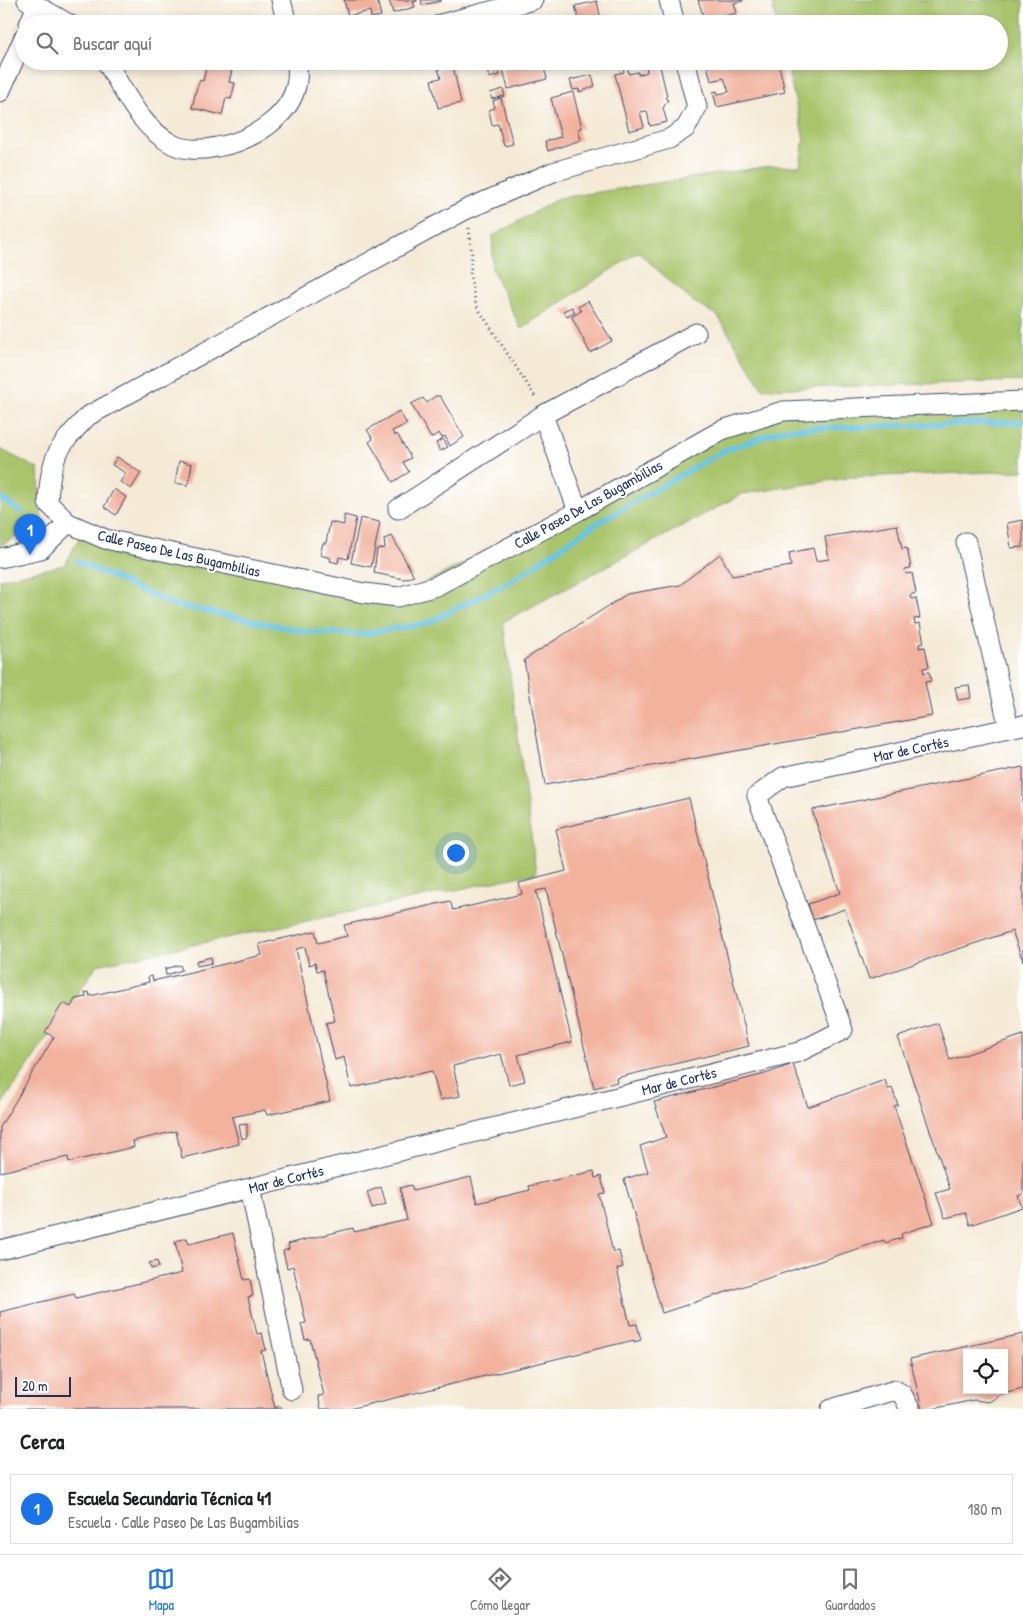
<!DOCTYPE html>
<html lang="es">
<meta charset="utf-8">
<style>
body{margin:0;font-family:"Patrick Hand",sans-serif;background:#f6f6f6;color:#202124}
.controls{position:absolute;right:15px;bottom:15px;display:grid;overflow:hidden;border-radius:0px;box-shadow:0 2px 8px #0003}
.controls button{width:45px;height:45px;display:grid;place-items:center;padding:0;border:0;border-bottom:1px solid #e0e0e0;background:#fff;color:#202124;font:25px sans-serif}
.scale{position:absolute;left:15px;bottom:12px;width:56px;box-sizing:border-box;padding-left:5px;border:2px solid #1b2f5e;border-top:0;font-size:14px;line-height:18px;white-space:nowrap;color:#1b2f5e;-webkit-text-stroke:4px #fff;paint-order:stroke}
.you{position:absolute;left:455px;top:852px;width:18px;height:18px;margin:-12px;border:4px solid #fff;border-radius:50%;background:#1a73e8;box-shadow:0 0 0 8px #1a73e833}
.badge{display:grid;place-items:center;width:32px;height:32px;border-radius:50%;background:#1a73e8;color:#fff;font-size:16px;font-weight:700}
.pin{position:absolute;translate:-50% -41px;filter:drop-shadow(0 1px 2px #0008)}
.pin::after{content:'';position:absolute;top:26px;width:18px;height:15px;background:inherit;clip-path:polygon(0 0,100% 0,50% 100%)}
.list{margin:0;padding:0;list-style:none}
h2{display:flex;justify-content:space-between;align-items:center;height:65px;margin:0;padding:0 20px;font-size:21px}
h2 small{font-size:16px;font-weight:400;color:#757577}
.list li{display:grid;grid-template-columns:32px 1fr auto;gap:15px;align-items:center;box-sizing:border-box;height:70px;margin:0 10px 10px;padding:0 10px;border:1px solid #e0e0e0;border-radius:0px}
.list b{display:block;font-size:19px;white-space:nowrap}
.list p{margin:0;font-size:16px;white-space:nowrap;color:#757577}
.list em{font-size:16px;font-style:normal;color:#757577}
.icon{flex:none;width:28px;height:28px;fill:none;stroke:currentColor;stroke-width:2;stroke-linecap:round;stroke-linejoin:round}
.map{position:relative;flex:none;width:1023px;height:1409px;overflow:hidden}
.search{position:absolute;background:#fff;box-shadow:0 2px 8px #0003;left:15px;right:15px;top:15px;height:55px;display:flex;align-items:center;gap:12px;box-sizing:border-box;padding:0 18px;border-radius:28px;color:#757577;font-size:19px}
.sheet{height:145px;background:#fff}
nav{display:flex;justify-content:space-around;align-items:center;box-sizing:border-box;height:70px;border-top:1px solid #e0e0e0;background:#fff;font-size:14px;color:#757577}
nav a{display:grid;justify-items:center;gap:2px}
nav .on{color:#1a73e8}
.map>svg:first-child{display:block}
</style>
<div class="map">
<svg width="1023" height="1409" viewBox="0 0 1023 1409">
<rect width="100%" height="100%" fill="#fff"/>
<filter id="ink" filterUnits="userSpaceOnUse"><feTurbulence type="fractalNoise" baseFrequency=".02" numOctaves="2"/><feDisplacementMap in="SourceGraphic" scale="10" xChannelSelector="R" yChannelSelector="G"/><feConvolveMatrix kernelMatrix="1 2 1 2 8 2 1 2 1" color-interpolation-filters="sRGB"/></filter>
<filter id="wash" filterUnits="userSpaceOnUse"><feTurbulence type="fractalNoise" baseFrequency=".0096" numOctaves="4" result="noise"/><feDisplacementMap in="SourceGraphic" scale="20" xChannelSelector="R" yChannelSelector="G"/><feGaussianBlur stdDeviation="1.12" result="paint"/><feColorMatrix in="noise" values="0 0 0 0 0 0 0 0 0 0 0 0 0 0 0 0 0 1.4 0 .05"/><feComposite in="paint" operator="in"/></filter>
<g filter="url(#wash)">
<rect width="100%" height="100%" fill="#f4ead6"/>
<path fill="#a9c46b" stroke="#627a64" d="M771 0H1023V381L763 389 718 316 692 301 638 252 521 329 492 269 493 236 559 198 770 166H800L804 139 786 61H999V24H777Z
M1023 401V471L853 477 742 494 503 622 536 873 97 965 0 1107V579L65 565 83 530 398 597 722 430 783 411Z
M0 449 38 469 42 521 0 546Z"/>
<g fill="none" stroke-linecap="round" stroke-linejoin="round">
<path stroke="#67c5e5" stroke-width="5.5" d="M0 498 22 512
M77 561 171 604 308 632 363 634 428 623 514 579 589 528 723 451 785 429 1023 422"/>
</g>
<g id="blocks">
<path fill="#f2b29d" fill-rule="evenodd" d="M344 0H377L381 16 371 18 370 11 348 16Z
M389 0H417V1L413 2 415 7 393 13Z
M421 0H441V1L422 5Z
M698 0H743V1L734 3 737 13 705 21Z
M597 1 602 24H580L575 6Z
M237 61H267L266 65Z
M485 61H496L500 75 489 78Z
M501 61H542L547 79 508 89Z
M566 61H584V62L568 67Z
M706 61H778L785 92 717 107 713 92 717 91 718 94 729 92 724 78 711 81Z
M659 62 667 96 665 98 668 100 663 108 667 122 650 126 647 111 640 112 644 127 629 131 615 74 624 72 623 67 627 66 629 74 638 72V75L647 72 646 65Z
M207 64 232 70 229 82 235 83 231 99 226 98 222 115 192 108 196 90 200 80 203 81Z
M453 66 461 103 438 108 431 80 441 78 438 69Z
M592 75 595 86 579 92V89L573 90 570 80Z
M503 89 505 96 492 99 490 93Z
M573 92 582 128 578 129 581 140 548 151 545 141 561 137 551 98Z
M501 98 513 144 504 146 498 124 492 125 489 110 495 108 493 101Z
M588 301 612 341 590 353 572 317 581 311 578 307Z
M572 307 575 313 567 317 563 311Z
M435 396H440L464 437 450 446 445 436 442 438 439 433 431 438 411 404 423 398 427 403Z
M399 411 407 424 392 431 395 436 397 434 411 458 403 462 409 472 393 482 369 442 373 439 367 430Z
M443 439 448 447 440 451 436 443Z
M117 457 141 473 131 489 120 482 126 473 112 465Z
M179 461 192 464 188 485 175 483Z
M114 489 126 497 116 515 104 507Z
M344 515 356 518 348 559 339 557 338 563 330 561 331 558 320 555 323 543H326L330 522 344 525Z
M360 518 380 522 371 567 351 563Z
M1023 520V547L1011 548 1007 523Z
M897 525 902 549 907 548 911 568 905 569 906 574 912 573 916 593 910 595 911 599 916 598 920 618 914 619 915 624 920 623 924 643 919 644V648L925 647 929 667 923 668 924 673 929 672 931 681 925 682 932 716 545 785 524 660 627 594 680 585 720 554 732 576 791 566 789 553 813 548 816 561 829 559 825 537Z
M392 536 414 576 404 579 374 573 377 549 385 548 384 539Z
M969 685 971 698 958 700 955 687Z
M1023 767V961L1012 931 869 979 845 909 813 920 808 904 840 893 812 810Z
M689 798 749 1046 616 1078 617 1082 594 1088 546 889 536 891 572 1042 518 1055 525 1081 509 1085 501 1054 453 1066 460 1096 440 1100 432 1071 351 1088 344 1057 335 1060 326 1023 335 1021 323 970 317 971 315 963 309 965 305 947 296 949 330 1101 267 1115 265 1110 232 1117 239 1144 182 1158 176 1131 133 1141 134 1147 69 1162 68 1157 0 1172V1127L54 1037 45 1032 63 1003 71 1007 75 999 86 997 85 993 89 992 90 996 149 982 148 977 152 976 153 981 262 955 259 944 315 931 318 943 347 936 344 925 450 901 453 910 522 894 519 883 566 871 556 829Z
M211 957 212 963 197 966 196 961Z
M180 965 182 970 166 975 165 969Z
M938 1023 950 1060 1023 1035V1194L1018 1196 1022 1207 970 1225 966 1213 945 1218 936 1193 950 1189 898 1037Z
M793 1064 808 1107 885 1080 888 1089 892 1088 898 1105 894 1106 934 1223 901 1234 902 1238 885 1243 884 1240 662 1313 624 1179 648 1172 640 1146 666 1137 654 1102 765 1074Z
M247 1124V1137L242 1139 239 1125Z
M594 1171 595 1178 601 1176 605 1193 599 1194 613 1252 619 1251 623 1267 617 1269 630 1325 637 1324 641 1340 634 1342V1340L349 1409H321L318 1396 324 1395 310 1339 305 1340 301 1324 306 1323 293 1266 287 1268 283 1251 289 1249 288 1244 353 1228 354 1232 407 1220 400 1188 411 1185 413 1191 471 1177 477 1203 530 1190 529 1186Z
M381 1187 386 1204 372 1208 367 1192Z
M233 1233 244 1280 250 1279 253 1296 248 1297 257 1334 262 1333 266 1350 261 1351 275 1408 280 1406 281 1409H0V1312L74 1294 76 1298 182 1273 175 1241 187 1238 189 1244Z
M157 1261 159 1267 151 1269 149 1263Z
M1023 1334V1389L1002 1394 989 1402 974 1400 932 1409H922L910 1359ZM967 1353H1004V1390H967Z"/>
</g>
</g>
<g filter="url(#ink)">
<use href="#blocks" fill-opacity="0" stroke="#3c4b70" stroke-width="1"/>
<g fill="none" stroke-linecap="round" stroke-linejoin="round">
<defs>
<path id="minor" d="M27 0 69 24
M281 0 287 24
M669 0 675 24
M29 24 37 6
M441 24 533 0
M106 61C124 91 140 127 172 144 185 151 204 150 217 147 249 142 293 117 297 80 298 74 297 67 297 61
M685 61 697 107 686 128 669 139 553 172 465 210 88 416C57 448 50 457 48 503L68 523 105 539 364 593 398 597 436 586 578 511 722 430 783 411 1023 401
M0 92 24 37
M543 415 578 511
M398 509 543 415 696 333
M966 542 1009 728
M0 558 41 549 68 523
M250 1188 292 1390
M0 1250 799 1052 843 1030 757 796 783 777 1023 725
M831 1409 895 1390 902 1394 910 1409"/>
</defs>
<use href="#minor" stroke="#3c4b70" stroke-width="21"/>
<path stroke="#3c4b70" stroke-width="3" stroke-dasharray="1 4" stroke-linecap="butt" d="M469 228 472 256 470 275 476 305 536 398"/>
<use href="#minor" stroke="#fff" stroke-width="19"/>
</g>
</g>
<g text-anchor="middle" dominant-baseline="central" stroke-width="4" stroke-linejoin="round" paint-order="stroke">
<g font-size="15" fill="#1b2f5e" stroke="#fff">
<text transform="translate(588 504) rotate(-29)">Calle Paseo De Las Bugambilias</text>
<text transform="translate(179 553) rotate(13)">Calle Paseo De Las Bugambilias</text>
<text transform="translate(911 749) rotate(-12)">Mar de Cortés</text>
<text transform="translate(679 1081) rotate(-14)">Mar de Cortés</text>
<text transform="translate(286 1179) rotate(-14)">Mar de Cortés</text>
</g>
</g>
</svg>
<div class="controls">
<button><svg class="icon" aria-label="locate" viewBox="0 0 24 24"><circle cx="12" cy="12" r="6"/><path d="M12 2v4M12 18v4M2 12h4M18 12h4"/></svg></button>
</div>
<div class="scale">20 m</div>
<div class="you"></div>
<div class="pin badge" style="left:30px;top:555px">1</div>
<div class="search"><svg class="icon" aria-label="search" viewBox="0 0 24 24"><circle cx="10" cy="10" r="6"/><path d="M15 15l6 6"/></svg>Buscar aquí</div>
</div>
<section class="sheet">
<h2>Cerca<small></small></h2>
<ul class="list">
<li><span class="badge">1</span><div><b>Escuela Secundaria Técnica 41</b><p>Escuela · Calle Paseo De Las Bugambilias</p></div><em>180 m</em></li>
</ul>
</section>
<nav>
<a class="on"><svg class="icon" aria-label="map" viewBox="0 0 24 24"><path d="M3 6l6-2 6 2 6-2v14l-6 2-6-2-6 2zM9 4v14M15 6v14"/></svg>Mapa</a>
<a><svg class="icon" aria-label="directions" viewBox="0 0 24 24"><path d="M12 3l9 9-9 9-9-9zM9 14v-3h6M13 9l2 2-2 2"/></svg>Cómo llegar</a>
<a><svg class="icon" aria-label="saved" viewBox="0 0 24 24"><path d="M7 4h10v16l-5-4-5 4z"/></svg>Guardados</a>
</nav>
